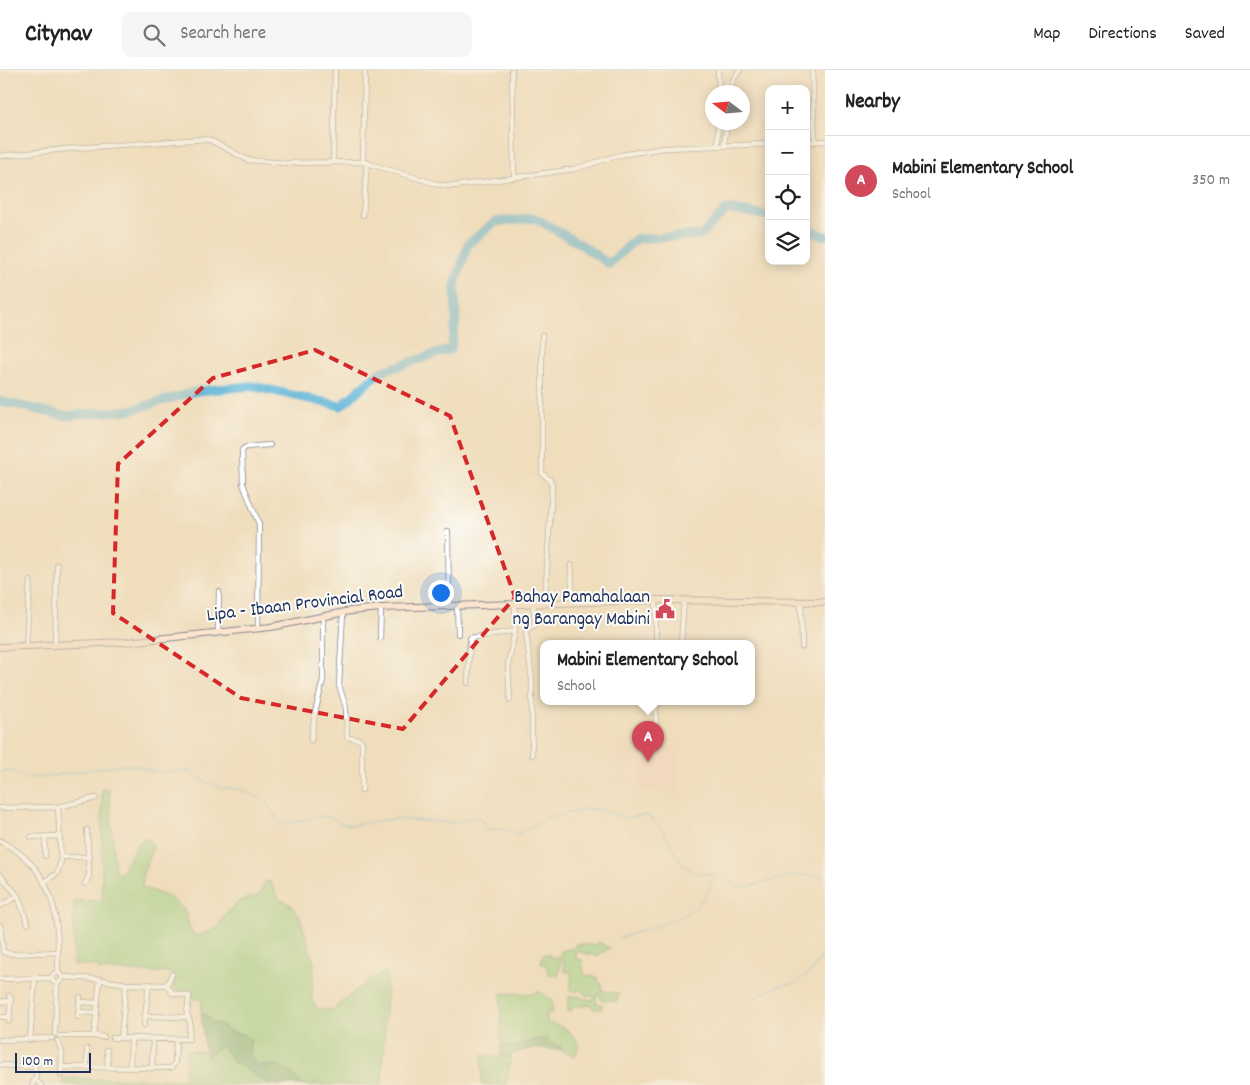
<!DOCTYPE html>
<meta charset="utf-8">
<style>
body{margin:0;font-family:Dekko,sans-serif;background:#f6f6f6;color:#222}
.controls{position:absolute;right:15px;top:15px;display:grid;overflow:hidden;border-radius:10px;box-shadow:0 2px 12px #0003}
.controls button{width:45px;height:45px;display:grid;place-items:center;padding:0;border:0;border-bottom:1px solid #e0e0e0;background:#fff;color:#222;font:25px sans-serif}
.compass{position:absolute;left:705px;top:15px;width:45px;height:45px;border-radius:50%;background:#fff;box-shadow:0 2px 12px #0003;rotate:286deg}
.scale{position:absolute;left:15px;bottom:12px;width:76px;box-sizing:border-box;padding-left:5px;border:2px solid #1b2f5e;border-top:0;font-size:14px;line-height:18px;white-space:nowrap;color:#1b2f5e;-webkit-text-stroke:4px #fdfcf7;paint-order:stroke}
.you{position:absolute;left:440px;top:522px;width:18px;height:18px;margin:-12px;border:4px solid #fff;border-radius:50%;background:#1a73e8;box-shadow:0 0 0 8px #1a73e833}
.badge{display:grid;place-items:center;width:32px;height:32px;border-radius:50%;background:#d1495b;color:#fff;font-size:16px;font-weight:700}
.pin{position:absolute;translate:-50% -41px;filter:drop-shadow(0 1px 2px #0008)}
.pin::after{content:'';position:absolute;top:26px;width:18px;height:15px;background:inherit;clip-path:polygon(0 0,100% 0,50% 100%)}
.popup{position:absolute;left:540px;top:570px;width:215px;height:65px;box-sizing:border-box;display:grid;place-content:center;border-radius:10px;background:#fff;filter:drop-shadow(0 1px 4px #0005);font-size:16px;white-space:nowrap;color:#767676}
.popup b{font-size:19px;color:#222}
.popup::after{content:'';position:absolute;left:50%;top:100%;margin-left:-10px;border:10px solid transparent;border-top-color:#fff}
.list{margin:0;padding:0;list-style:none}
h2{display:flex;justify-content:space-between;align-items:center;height:65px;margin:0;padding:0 20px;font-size:21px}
h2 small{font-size:16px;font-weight:400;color:#767676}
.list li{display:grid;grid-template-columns:32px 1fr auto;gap:15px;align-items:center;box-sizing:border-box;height:90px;padding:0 20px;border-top:1px solid #e0e0e0}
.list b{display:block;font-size:19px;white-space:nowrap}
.list p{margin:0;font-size:16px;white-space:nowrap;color:#767676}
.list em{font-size:16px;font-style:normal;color:#767676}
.icon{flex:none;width:28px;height:28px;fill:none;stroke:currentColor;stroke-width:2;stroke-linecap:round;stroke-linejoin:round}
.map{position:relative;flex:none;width:825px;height:1015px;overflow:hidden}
header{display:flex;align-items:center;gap:30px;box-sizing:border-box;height:70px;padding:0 25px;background:#fff;border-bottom:1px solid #e0e0e0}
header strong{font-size:24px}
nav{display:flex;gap:28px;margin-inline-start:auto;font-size:18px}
.search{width:350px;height:45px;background:#f6f6f6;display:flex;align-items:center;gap:12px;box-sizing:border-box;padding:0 18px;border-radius:10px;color:#767676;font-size:19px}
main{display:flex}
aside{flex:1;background:#fff}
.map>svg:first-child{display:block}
</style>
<header>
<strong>Citynav</strong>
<div class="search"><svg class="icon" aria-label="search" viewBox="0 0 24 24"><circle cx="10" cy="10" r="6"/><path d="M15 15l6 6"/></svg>Search here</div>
<nav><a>Map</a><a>Directions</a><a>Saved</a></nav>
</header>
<main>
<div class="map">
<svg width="825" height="1015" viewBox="0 0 825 1015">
<rect width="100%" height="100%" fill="#fdfcf7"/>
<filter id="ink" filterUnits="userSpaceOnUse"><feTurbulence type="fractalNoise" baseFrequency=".02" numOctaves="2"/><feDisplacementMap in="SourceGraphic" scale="10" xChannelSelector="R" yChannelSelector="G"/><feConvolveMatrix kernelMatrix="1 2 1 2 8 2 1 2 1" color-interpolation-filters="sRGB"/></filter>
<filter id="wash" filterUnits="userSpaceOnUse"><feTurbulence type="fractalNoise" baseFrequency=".0096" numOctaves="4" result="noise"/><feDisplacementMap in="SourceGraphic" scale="20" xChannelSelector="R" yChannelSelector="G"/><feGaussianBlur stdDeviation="1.12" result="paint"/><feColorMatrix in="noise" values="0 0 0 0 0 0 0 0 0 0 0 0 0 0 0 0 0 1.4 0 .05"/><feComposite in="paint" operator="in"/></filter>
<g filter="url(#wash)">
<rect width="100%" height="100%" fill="#efddbb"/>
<path fill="#f1d5bd" d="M619 669 681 670 675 722 617 715Z"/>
<path fill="#98d285" stroke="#5a8072" d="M102 719 109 720 115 802 121 803 138 773 145 769 149 770 153 777 143 803 142 817 169 827 184 839 191 862 198 866 217 858 226 843 240 831 259 825 265 812 270 811 279 829 291 835 300 847 314 894 312 930 318 939 332 940 369 910 387 901 382 1015H302C290 1000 277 992 259 996L251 989 242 964C226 962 216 954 205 944H201L202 930 192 928 191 921H177L172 917 174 903 98 900V896L73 895 74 831 102 830Z
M598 872 610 878 597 886 576 881V889L582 890 584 905 598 908V912L602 914V921L618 923 617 931 601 930 600 924H597L596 933 602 934V939H593L592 935 587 934 586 937 574 935 572 940 567 942 569 927 579 926 580 928 593 930 594 926 585 925 582 919 576 922 570 920 572 903 564 901V890H561L558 906 549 905 546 894H541L543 884H549V887L559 888 561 881 574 878 575 874 597 875Z
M538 921 552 930V943H547V953C562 955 573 961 579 975L575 986 561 980V977L536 969 516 977 501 974V923L533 924Z
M221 975 270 1015H62L63 1008 184 1010 187 981H205L208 986Z
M482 985 511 988 506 1015H482Z"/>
<path fill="#7ab472" stroke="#4a7268" d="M201 944H205L211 952 220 954 231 963 242 964 251 970C248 982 250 988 259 996 281 992 288 998 302 1015H270L233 991 221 975 208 986 205 981Z
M536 969H546L554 975 561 977V980L533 978 512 984 511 988 501 986V974L516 977Z"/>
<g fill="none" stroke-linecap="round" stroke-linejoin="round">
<path stroke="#56b1d4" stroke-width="1" d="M0 702 12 701 24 707 39 708 120 695 138 696 156 702 188 701 208 713 222 718 239 719 266 731 280 753 286 754 318 746 334 748 338 753 351 755 394 749 458 753 472 747 480 748 486 759H503L518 764 546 748 587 739H598L626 748 645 745C668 756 669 782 688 798 697 806 708 803 718 804 727 806 733 815 742 818L793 805 825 806
M618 869C643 859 687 851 703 829 708 823 712 812 715 804
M751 929 778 916 795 913 812 901 825 882
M208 957 231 977 248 996 264 1001 277 1015"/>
<path stroke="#56b1d4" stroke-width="9" d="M806 159 825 166
M0 331 65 346 131 340 197 321 252 316 341 336 380 302 451 279 456 250 455 215 468 174 495 152 535 148 580 174 609 194 636 169 701 165 727 139 769 146"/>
</g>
</g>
<g filter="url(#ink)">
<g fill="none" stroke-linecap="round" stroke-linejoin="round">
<defs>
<path id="minor" d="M512 0 514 107
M718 0 719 22
M812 0 815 72
M730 22 733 10 740 0
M806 72 825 71
M718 75V52
M724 76 727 52
M0 86 76 78 204 69 210 70 248 90 285 93 363 92 440 115 455 116 574 99 620 85 665 78 769 74
M333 92 335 0
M363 92 365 0
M363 145 367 92
M542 266V403L551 411 552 416 545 532
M448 461 449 535
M571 495 573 532
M801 532 802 577
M457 535 458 564
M343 543 339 615 346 638 347 667 360 670 362 672V720
M258 558 259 454 243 414 242 380 246 377 270 375
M218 561 219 522
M380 568 381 538
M656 573V530
M681 573 684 530
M26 576 30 511
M55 576 57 495
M468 613 470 568 515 561V533
M510 630 508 594 515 561
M656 662V631
M311 670 315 643 323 610V547
M532 685V610L526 562 527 559 535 555 533 533
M0 738 58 737 96 728
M31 767 60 766
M0 771C56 799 59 847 58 903
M45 786V768
M62 787H90
M0 805 18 826 28 854
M44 813 57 803 61 791 58 737
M85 814 89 806 87 760
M0 836 18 826
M0 855 3 882
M3 882 13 884 58 882
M52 908a5 5 0 1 1 10 0a5 5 0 1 1-10 0Z
M62 907 97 909 126 914 121 968
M0 909 52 908
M126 914 167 915
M149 914 145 946 187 947
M167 915 172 904
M9 926 11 929 9 951
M0 932 11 930
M79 932 98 933
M78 942 97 943
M0 947H10
M78 947 80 927
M144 955 145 946
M55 964 57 913
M59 966H94L100 909
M94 966 104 967
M113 968 189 969 190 952 187 944 189 926 172 923 167 915
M0 970 52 968
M30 970 35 908
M58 971 62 983 61 1005
M107 980 108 997
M0 995 35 997 36 1007 32 1015
M62 997 171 998 175 993 176 969
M87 997V979
M130 998 131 969
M152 998 153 969
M35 1010 41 1015"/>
<path id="secondary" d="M0 577 127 572 271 557 350 541 381 538 656 530 825 532"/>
</defs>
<use href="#minor" stroke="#85868c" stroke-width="6"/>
<use href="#secondary" stroke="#85868c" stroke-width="8"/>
<use href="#minor" stroke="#fff" stroke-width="4.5"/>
<use href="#secondary" stroke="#fbe5cf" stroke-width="6"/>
</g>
</g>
<path d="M0 0H825V1015H0ZM315 280 450 346 515 527 403 659 241 628 113 543 118 394 213 308Z" fill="#efddbb" fill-opacity=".55" fill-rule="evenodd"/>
<path fill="none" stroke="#d62828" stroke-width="4" stroke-dasharray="10 6" stroke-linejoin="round" d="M315 280 450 346 515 527 403 659 241 628 113 543 118 394 213 308Z"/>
<defs>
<symbol id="civic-bare" viewBox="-9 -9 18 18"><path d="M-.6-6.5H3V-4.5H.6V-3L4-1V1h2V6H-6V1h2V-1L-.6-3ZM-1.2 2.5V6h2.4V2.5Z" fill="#d1495b" stroke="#fdfcf7" stroke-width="2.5" paint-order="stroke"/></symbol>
</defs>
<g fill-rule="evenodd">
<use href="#civic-bare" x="651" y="525" width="28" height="28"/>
</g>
<g text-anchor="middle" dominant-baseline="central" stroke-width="4" stroke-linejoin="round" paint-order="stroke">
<g font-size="19" fill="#1b2f5e" stroke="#fdfcf7" text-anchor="end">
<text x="650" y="528">Bahay Pamahalaan<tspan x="650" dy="22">ng Barangay Mabini</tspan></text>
</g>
<g font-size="19" fill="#1b2f5e" stroke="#fdfcf7">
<text transform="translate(305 535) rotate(-7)">Lipa - Ibaan Provincial Road</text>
</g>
</g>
</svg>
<div class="controls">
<button>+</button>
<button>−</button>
<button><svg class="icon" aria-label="locate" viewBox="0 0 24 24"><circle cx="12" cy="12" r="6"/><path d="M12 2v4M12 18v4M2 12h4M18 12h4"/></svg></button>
<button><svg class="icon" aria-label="layers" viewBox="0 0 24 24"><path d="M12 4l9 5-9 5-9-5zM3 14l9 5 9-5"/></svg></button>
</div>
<svg class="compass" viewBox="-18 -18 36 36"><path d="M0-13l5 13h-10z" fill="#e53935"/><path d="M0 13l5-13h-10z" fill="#767676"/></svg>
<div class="scale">100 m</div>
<div class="you"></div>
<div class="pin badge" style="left:648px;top:692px">A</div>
<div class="popup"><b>Mabini Elementary School</b>School</div>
</div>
<aside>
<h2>Nearby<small></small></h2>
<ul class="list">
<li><span class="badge">A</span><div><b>Mabini Elementary School</b><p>School</p></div><em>350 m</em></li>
</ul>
</aside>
</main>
